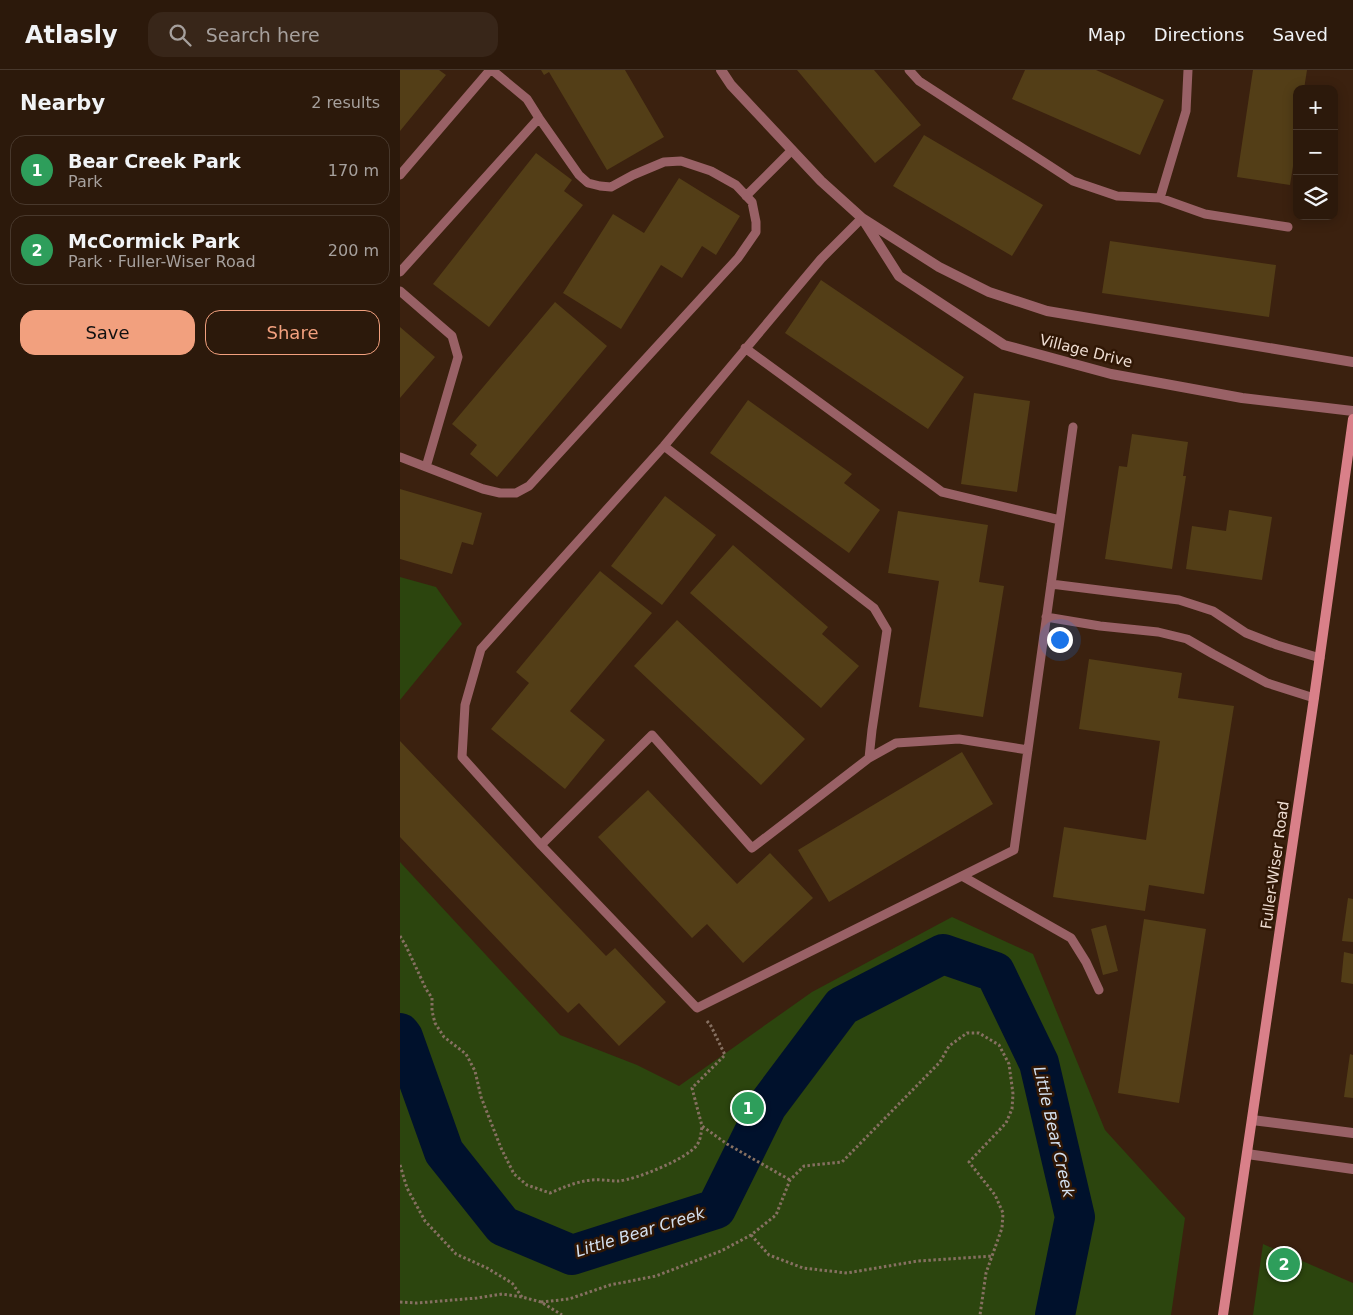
<!DOCTYPE html>
<meta charset="utf-8">
<style>
body{margin:0;font-family:"DejaVu Sans",sans-serif;background:#382619;color:#f1f3f6}
.controls{position:absolute;right:15px;top:15px;display:grid;overflow:hidden;border-radius:10px;box-shadow:0 2px 12px #0003}
.controls button{width:45px;height:45px;display:grid;place-items:center;padding:0;border:0;border-bottom:1px solid #48382c;background:#2c190b;color:#f1f3f6;font:25px sans-serif}
.you{position:absolute;left:659px;top:569px;width:18px;height:18px;margin:-12px;border:4px solid #fff;border-radius:50%;background:#1a73e8;box-shadow:0 0 0 8px #1a73e833}
.badge{display:grid;place-items:center;width:32px;height:32px;border-radius:50%;background:#f2a07e;color:#fff;font-size:16px;font-weight:700}
.pin{position:absolute;translate:-50% -50%;border:2px solid #fff;box-shadow:0 1px 5px #0006}
.list{margin:0;padding:0;list-style:none}
h2{display:flex;justify-content:space-between;align-items:center;height:65px;margin:0;padding:0 20px;font-size:21px}
h2 small{font-size:16px;font-weight:400;color:#a6a09d}
.list li{display:grid;grid-template-columns:32px 1fr auto;gap:15px;align-items:center;box-sizing:border-box;height:70px;margin:0 10px 10px;padding:0 10px;border:1px solid #48382c;border-radius:15px}
.list b{display:block;font-size:19px;white-space:nowrap}
.list p{margin:0;font-size:16px;white-space:nowrap;color:#a6a09d}
.list em{font-size:16px;font-style:normal;color:#a6a09d}
.actions{display:flex;gap:10px;padding:15px 20px}
.actions a{flex:1;padding:11px 0;border:1px solid #f2a07e;border-radius:15px;text-align:center;font-size:18px;color:#f2a07e}
.actions .main{background:#f2a07e;color:#111}
.icon{flex:none;width:28px;height:28px;fill:none;stroke:currentColor;stroke-width:2;stroke-linecap:round;stroke-linejoin:round}
.map{position:relative;flex:none;width:953px;height:1245px;overflow:hidden}
header{display:flex;align-items:center;gap:30px;box-sizing:border-box;height:70px;padding:0 25px;background:#2c190b;border-bottom:1px solid #48382c}
header strong{font-size:24px}
nav{display:flex;gap:28px;margin-inline-start:auto;font-size:18px}
.search{width:350px;height:45px;background:#382619;display:flex;align-items:center;gap:12px;box-sizing:border-box;padding:0 18px;border-radius:15px;color:#a6a09d;font-size:19px}
main{display:flex}
aside{flex:1;background:#2c190b}
.map>svg:first-child{display:block}
</style>
<header>
<strong>Atlasly</strong>
<div class="search"><svg class="icon" aria-label="search" viewBox="0 0 24 24"><circle cx="10" cy="10" r="6"/><path d="M15 15l6 6"/></svg>Search here</div>
<nav><a>Map</a><a>Directions</a><a>Saved</a></nav>
</header>
<main>
<aside>
<h2>Nearby<small>2 results</small></h2>
<ul class="list">
<li><span class="badge" style="background:#2e9e5b">1</span><div><b>Bear Creek Park</b><p>Park</p></div><em>170 m</em></li>
<li><span class="badge" style="background:#2e9e5b">2</span><div><b>McCormick Park</b><p>Park · Fuller-Wiser Road</p></div><em>200 m</em></li>
</ul>
<div class="actions"><a class="main">Save</a><a>Share</a></div>
</aside>
<div class="map">
<svg width="953" height="1245" viewBox="0 0 953 1245">
<rect width="100%" height="100%" fill="#3b210f"/>
<path fill="#2c450e" d="M0 507 36 517 62 554 0 630Z
M0 792 160 965 237 995 279 1016 412 922 552 847 633 884 705 1060 785 1148 771 1245H0Z
M863 1174 953 1213V1245H853Z"/>
<g fill="none" stroke-linecap="round" stroke-linejoin="round">
<path stroke="#00112c" stroke-width="40" d="M0 963 3 967 44 1082 103 1156 172 1185 316 1139 367 1036 442 936 543 884 595 902 639 993 675 1147 655 1245"/>
</g>
<path fill="#533e17" d="M0 0H39L46 5 0 61Z
M141 0H225L264 67 207 100 149 2 144 5Z
M397 0H474L521 55 475 93Z
M625 0H696L764 30 740 85 612 29Z
M853 0H907L904 19H897V71L890 115 837 107Z
M524 65 643 135 612 186 493 116Z
M136 83 172 110 164 121 183 135 89 257 33 214Z
M279 108 340 146 316 185 302 176 282 208 261 195 221 259 163 223 213 144 244 163Z
M710 171 876 195 869 247 702 223Z
M421 210 564 307 528 359 385 263Z
M155 232 207 276 97 407 70 384 77 375 52 354Z
M0 257 35 287 0 328Z
M574 323 630 331 617 422 561 414Z
M348 330 452 404 444 413 480 440 449 483 310 383Z
M732 364 788 372 783 406H786L772 499 705 489 719 396 727 397Z
M0 419 82 443 73 475 62 472 52 504 0 489Z
M265 426 316 465 262 535 211 496Z
M829 440 872 447 862 510 786 499 792 456 826 461Z
M498 441 588 455 579 512 604 516 583 647 519 637 539 511 488 503Z
M333 475 428 557 422 564 459 596 421 638 290 523Z
M200 501 252 543 170 641 205 670 165 719 91 659 129 613 116 602Z
M277 550 405 669 361 715 234 596Z
M689 589 782 603 778 628 834 636 804 824 749 815 745 841 653 827 664 757 746 770 760 671 679 659Z
M0 671 206 886 215 878 266 932 219 976 179 933 168 943 0 767Z
M562 682 593 734 429 832 398 780Z
M248 720 337 814 370 783 413 828 343 893 307 854 292 868 198 767Z
M948 828 953 829V872L942 871Z
M744 849 806 859 779 1033 718 1023Z
M706 855 718 901 703 905 691 859Z
M944 882 953 884V914L941 912Z
M950 984 953 985V1028L944 1027Z"/>
<g fill="none" stroke-linecap="round" stroke-linejoin="round">
<path stroke="#867061" stroke-width="3" stroke-dasharray="2.5 2.5" stroke-linecap="butt" d="M0 866 6 876 26 919 32 928V941L35 953 44 967 66 984 75 1001 81 1027 101 1078 114 1104 127 1115 150 1123C164 1117 176 1112 191 1110 200 1109 209 1111 218 1111 235 1110 287 1089 297 1075 301 1069 301 1063 302 1056
M307 951 311 956 325 985 292 1018 302 1056 327 1074 390 1110
M0 1095 7 1118 25 1151 56 1184 87 1198 112 1213 122 1227
M351 1165 369 1185 403 1198 447 1203 518 1191 593 1186
M0 1232 17 1233 77 1228 102 1224 122 1227 141 1232 162 1245
M141 1232 169 1229 210 1215 256 1206 321 1181 351 1165 376 1145 390 1110 404 1096 442 1092 540 992 549 976 567 963H579L599 975 609 994 613 1024 612 1039 606 1053 569 1092 595 1125 603 1143 602 1158 586 1203 580 1245"/>
<path stroke="#996166" stroke-width="9" d="M509 0 519 11 673 111 717 126 760 128 786 41 788 0
M0 105 90 0
M346 126 392 80
M760 128 805 144 888 157
M462 148 421 189 264 376 81 579 65 635 62 687 141 775 297 938 614 780 673 357
M0 202 139 48
M0 221 52 266 58 287 26 397
M345 278 542 422 660 450
M0 387 83 419 100 423H116L129 416 338 188 356 162V152L352 132 336 115 311 101 281 91 264 92 233 105 211 117 200 116 188 113 179 105 139 48 127 29 92 0
M651 514 779 530 813 541 846 563 877 575 920 588
M646 547 700 556 758 562 787 569 813 584 867 613 914 628
M469 688 496 673 559 669 628 680
M141 775 252 665 352 778 469 688 472 660 487 560 474 538 264 376
M562 806 671 868 686 892 699 920"/>
<path stroke="#996166" stroke-width="10" d="M321 0 331 15 421 111 462 148 539 197 589 222 647 241 953 292
M464 151 499 206 604 275 711 304 842 328 953 341
M852 1050 953 1063
M847 1084 953 1099"/>
<path stroke="#d98089" stroke-width="10" d="M823 1245 914 628 953 349"/>
</g>
<g text-anchor="middle" dominant-baseline="central" stroke-width="5" stroke-linejoin="round" paint-order="stroke">
<g font-size="15" fill="#eddcd1" stroke="#301705">
<text transform="translate(686 281) rotate(14)">Village Drive</text>
<text transform="translate(875 795) rotate(-82)">Fuller-Wiser Road</text>
</g>
<g font-size="16" font-style="italic" fill="#d4e1f1" stroke="#301705">
<text transform="translate(654 1062) rotate(77)">Little Bear Creek</text>
<text transform="translate(240 1162) rotate(-17)">Little Bear Creek</text>
</g>
</g>
</svg>
<div class="controls">
<button>+</button>
<button>−</button>
<button><svg class="icon" aria-label="layers" viewBox="0 0 24 24"><path d="M12 4l9 5-9 5-9-5zM3 14l9 5 9-5"/></svg></button>
</div>
<div class="you"></div>
<div class="pin badge" style="left:348px;top:1038px;background:#2e9e5b">1</div>
<div class="pin badge" style="left:884px;top:1194px;background:#2e9e5b">2</div>
</div>
</main>
